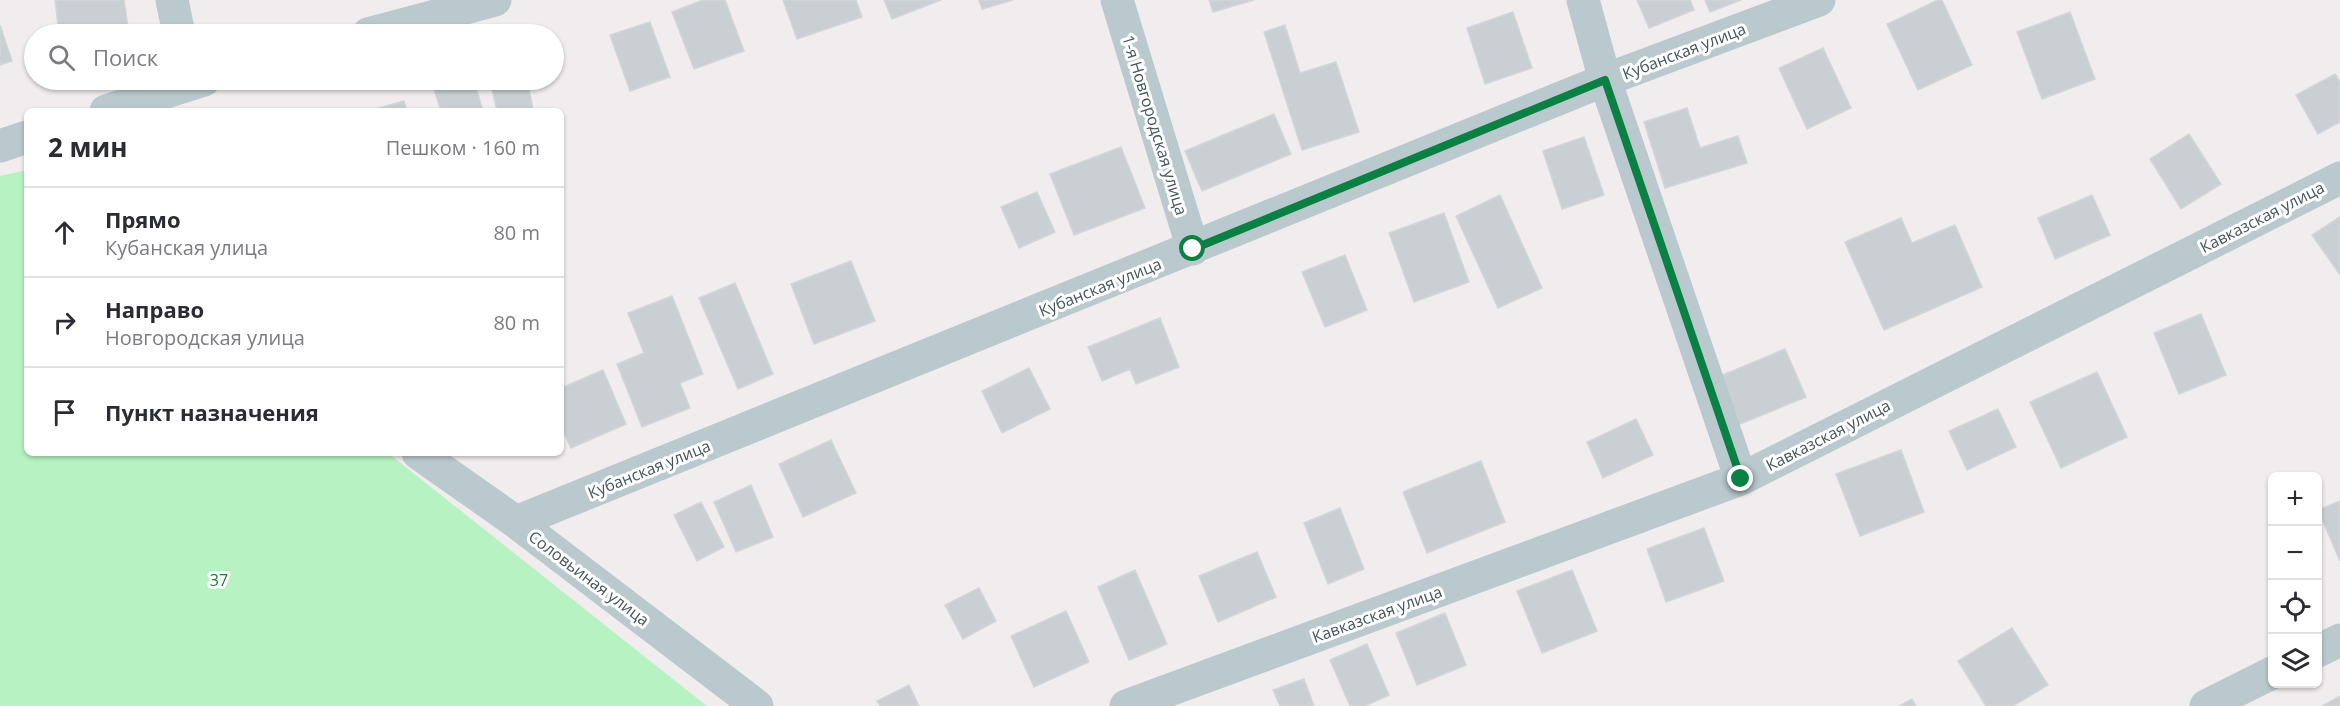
<!DOCTYPE html>
<html lang="ru">
<meta charset="utf-8">
<style>
body{margin:0;font-family:"Open Sans",sans-serif;background:#f7f7f7;color:#2b2b33}
.controls{position:absolute;right:18px;bottom:18px;display:grid;overflow:hidden;border-radius:9px;box-shadow:0 2px 4px #0004}
.controls button{width:54px;height:54px;display:grid;place-items:center;padding:0;border:0;border-bottom:2px solid #e1e1e2;background:#fff;color:#2b2b33;font:30px sans-serif}
.stop{position:absolute;width:18px;height:18px;margin:-14px;border:4px solid #0b8043;border-radius:50%;background:#fff}
.stop.end{background:#0b8043;border-color:#fff;box-shadow:0 2px 6px #0008}
.list{margin:0;padding:0;list-style:none}
h2{display:flex;justify-content:space-between;align-items:center;height:78px;margin:0;padding:0 24px;font-size:26px}
h2 small{font-size:20px;font-weight:400;color:#7c7c81}
.list li{display:grid;grid-template-columns:39px 1fr auto;gap:18px;align-items:center;box-sizing:border-box;height:90px;padding:0 24px;border-top:2px solid #e1e1e2}
.list b{display:block;font-size:22px;white-space:nowrap}
.list p{margin:0;font-size:20px;white-space:nowrap;color:#7c7c81}
.list em{font-size:20px;font-style:normal;color:#7c7c81}
.icon{flex:none;width:33px;height:33px;fill:none;stroke:currentColor;stroke-width:2;stroke-linecap:round;stroke-linejoin:round}
.map{position:relative;flex:none;width:2340px;height:706px;overflow:hidden}
.search{position:absolute;background:#fff;box-shadow:0 2px 4px #0004;left:24px;top:24px;width:540px;height:66px;display:flex;align-items:center;gap:15px;box-sizing:border-box;padding:0 21px;border-radius:33px;color:#7c7c81;font-size:22px}
.panel{position:absolute;background:#fff;box-shadow:0 2px 4px #0004;left:24px;top:108px;width:540px;height:348px;border-radius:9px}
.map>svg:first-child{display:block}
</style>
<div class="map">
<svg width="2340" height="706" viewBox="0 0 2340 706">
<rect width="100%" height="100%" fill="#f1edee"/>
<path fill="#b7f3c2" d="M27 170V453H388L707 706H0V176Z"/>
<path fill="#c9cfd3" stroke="#d1d6da" stroke-width="1.5" d="M55 0H124L129 34H59Z
M703 0H725L744 51 694 69 672 12Z
M783 0H856L862 17 797 39Z
M884 0H941L892 19Z
M979 0H1013L982 9Z
M1209 0H1254L1213 12Z
M1637 0H1690L1694 10 1649 28Z
M1705 0H1741L1710 12Z
M1938 0H1942L1972 65 1918 90 1887 24Z
M1513 12 1532 68 1485 84 1467 28Z
M2070 12 2095 79 2042 99 2017 32Z
M650 22 670 77 630 91 610 35Z
M0 25 12 61 0 65Z
M1285 25 1300 73 1336 62 1359 132 1302 150 1264 32Z
M1823 48 1851 108 1807 129 1779 68Z
M2335 74 2340 82V122L2318 134 2296 95Z
M431 80H474L483 111H441Z
M490 80H527L533 108 518 111H497Z
M404 101 407 111H368Z
M1687 108 1700 148 1738 136 1747 163 1665 188 1644 122Z
M1274 114 1291 154 1202 191 1185 151Z
M2189 134 2221 184 2181 209 2150 159Z
M1584 137 1604 195 1562 209 1543 151Z
M1121 147 1145 208 1074 235 1050 174Z
M1037 192 1055 232 1019 248 1001 207Z
M1500 195 1542 288 1498 308 1456 216Z
M2092 195 2110 235 2055 259 2038 218Z
M1444 213 1469 282 1414 302 1389 233Z
M2340 217V275L2312 235Z
M1901 218 1912 243 1955 225 1982 287 1884 330 1845 242Z
M1345 255 1367 310 1325 327 1302 272Z
M851 261 875 321 814 344 791 284Z
M735 283 773 374 738 389 699 298Z
M672 296 703 374 680 383 690 408 642 427 617 364 644 353 628 313Z
M2201 314 2226 375 2179 394 2154 333Z
M1160 318 1179 367 1136 384 1130 369 1102 381 1088 347Z
M1785 349 1806 397 1738 425 1718 377Z
M1029 368 1050 409 1002 433 982 391Z
M603 370 626 424 571 448 561 426V388Z
M2097 372 2127 437 2061 468 2030 402Z
M1998 409 2016 447 1967 470 1949 431Z
M1636 419 1653 455 1603 478 1587 442Z
M831 440 856 493 803 517 779 464Z
M1901 450 1924 512 1860 536 1836 474Z
M1481 461 1505 522 1427 553 1403 492Z
M751 485 773 537 736 552 714 502Z
M2340 501V561L2318 510Z
M701 502 724 547 697 561 674 515Z
M1340 508 1364 569 1328 584 1304 523Z
M1704 528 1724 581 1666 602 1647 549Z
M1257 552 1276 597 1218 622 1199 576Z
M1135 570 1167 644 1129 660 1098 587Z
M1572 570 1597 631 1542 653 1517 591Z
M979 588 996 621 963 639 945 605Z
M1066 611 1089 662 1034 687 1011 636Z
M1445 613 1466 665 1417 685 1396 633Z
M2012 628 2048 685 2013 706H1986L1958 661Z
M1367 644 1389 695 1365 706H1350L1330 660Z
M1304 679 1314 706H1280L1273 690Z
M909 685 919 706H880L877 701Z
M2340 696V706H2322Z
M1912 699 1916 706H1899Z"/>
<g fill="none" stroke-linecap="round" stroke-linejoin="round">
<path stroke="#bac9ce" stroke-width="33" d="M172 0 179 34
M1117 0 1193 249
M1583 0 1605 80 1741 479
M368 34 495 0
M106 111 204 80
M0 146 27 137
M418 453 516 522 757 706
M516 522 1605 80 1819 0
M2318 651 2340 640
M1126 706 1741 479 2340 178
M2206 706 2272 673"/>
</g>
<g fill="none" stroke-linecap="round" stroke-linejoin="round">
<path stroke="#0b8043" stroke-width="8" d="M1193 249 1605 80 1741 479"/>
</g>
<g text-anchor="middle" dominant-baseline="central" stroke-width="6" stroke-linejoin="round" paint-order="stroke">
<g font-size="16" fill="#44565d" stroke="#fff">
<text transform="translate(1684 51) rotate(-21)">Кубанская улица</text>
<text transform="translate(1155 125) rotate(73)">1-я Новгородская улица</text>
<text transform="translate(2262 217) rotate(-27)">Кавказская улица</text>
<text transform="translate(1100 287) rotate(-22)">Кубанская улица</text>
<text transform="translate(1828 435) rotate(-27)">Кавказская улица</text>
<text transform="translate(649 469) rotate(-22)">Кубанская улица</text>
<text transform="translate(589 578) rotate(37)">Соловьиная улица</text>
<text transform="translate(1377 614) rotate(-20)">Кавказская улица</text>
</g>
<g font-size="16" fill="#0e8532" stroke="#fff">
<text x="219" y="580">37</text>
</g>
</g>
</svg>
<div class="controls">
<button>+</button>
<button>−</button>
<button><svg class="icon" aria-label="locate" viewBox="0 0 24 24"><circle cx="12" cy="12" r="6"/><path d="M12 2v4M12 18v4M2 12h4M18 12h4"/></svg></button>
<button><svg class="icon" aria-label="layers" viewBox="0 0 24 24"><path d="M12 4l9 5-9 5-9-5zM3 14l9 5 9-5"/></svg></button>
</div>
<div class="stop" style="left:1193px;top:249px"></div>
<div class="stop end" style="left:1741px;top:479px"></div>
<div class="search"><svg class="icon" aria-label="search" viewBox="0 0 24 24"><circle cx="10" cy="10" r="6"/><path d="M15 15l6 6"/></svg>Поиск</div>
<section class="panel">
<h2>2 мин<small>Пешком · 160 m</small></h2>
<ul class="list">
<li><svg class="icon" aria-label="ahead" viewBox="0 0 24 24"><path d="M12 20V5M6 11l6-6 6 6"/></svg><div><b>Прямо</b><p>Кубанская улица</p></div><em>80 m</em></li>
<li><svg class="icon" aria-label="right" viewBox="0 0 24 24"><path d="M7 20v-9h11M14 6l5 5-5 5"/></svg><div><b>Направо</b><p>Новгородская улица</p></div><em>80 m</em></li>
<li><svg class="icon" aria-label="arrive" viewBox="0 0 24 24"><path d="M6 21V4h12l-3 4 3 4H6"/></svg><div><b>Пункт назначения</b></div></li>
</ul>
</section>
</div>
